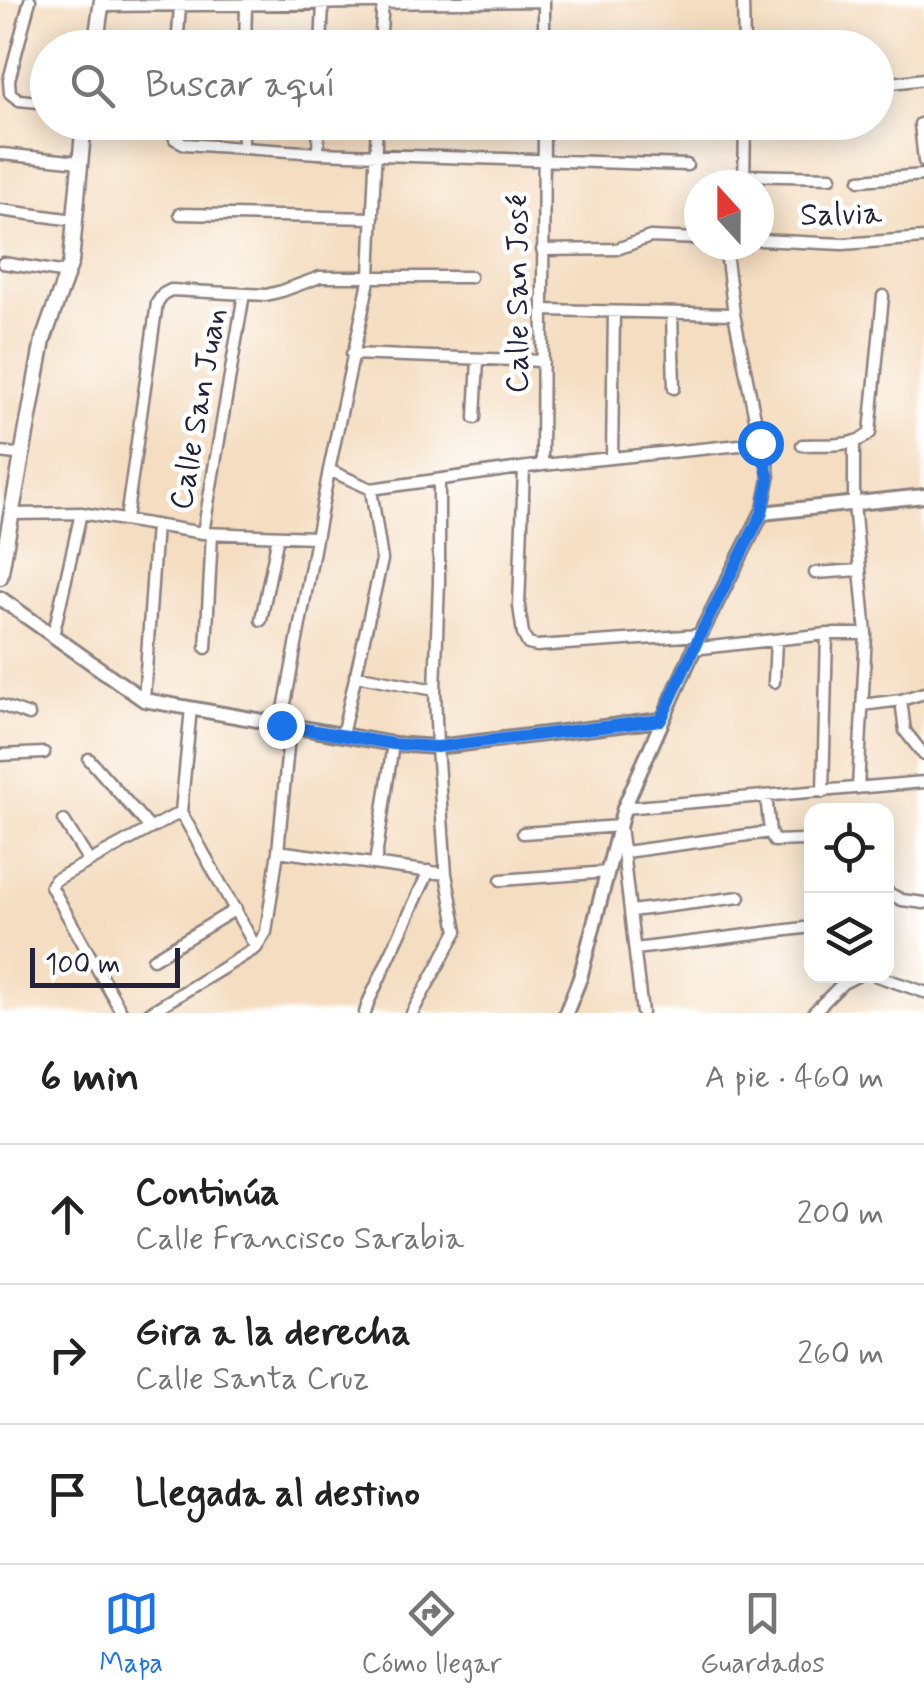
<!DOCTYPE html>
<html lang="es">
<meta charset="utf-8">
<style>
body{margin:0;font-family:Mynerve,sans-serif;background:#f2f2f2;color:#222}
.controls{position:absolute;right:30px;bottom:30px;display:grid;overflow:hidden;border-radius:20px;box-shadow:0 5px 25px #0003}
.controls button{width:90px;height:90px;display:grid;place-items:center;padding:0;border:0;border-bottom:2px solid #e0e0e0;background:#fff;color:#222;font:50px sans-serif}
.compass{position:absolute;left:684px;top:170px;width:90px;height:90px;border-radius:50%;background:#fff;box-shadow:0 5px 25px #0003;rotate:339deg}
.scale{position:absolute;left:30px;bottom:25px;width:150px;box-sizing:border-box;padding-left:10px;border:5px solid #22223b;border-top:0;font-size:28px;line-height:35px;white-space:nowrap;color:#22223b;-webkit-text-stroke:8px #fff;paint-order:stroke}
.stop{position:absolute;width:30px;height:30px;margin:-22px;border:8px solid #1a73e8;border-radius:50%;background:#fff}
.stop.end{background:#1a73e8;border-color:#fff;box-shadow:0 2px 10px #0008}
.list{margin:0;padding:0;list-style:none}
h2{display:flex;justify-content:space-between;align-items:center;height:130px;margin:0;padding:0 40px;font-size:42px}
h2 small{font-size:32px;font-weight:400;color:#767676}
.list li{display:grid;grid-template-columns:65px 1fr auto;gap:30px;align-items:center;box-sizing:border-box;height:140px;padding:0 40px;border-top:2px solid #e0e0e0}
.list b{display:block;font-size:38px;white-space:nowrap}
.list p{margin:0;font-size:32px;white-space:nowrap;color:#767676}
.list em{font-size:32px;font-style:normal;color:#767676}
.icon{flex:none;width:55px;height:55px;fill:none;stroke:currentColor;stroke-width:2;stroke-linecap:round;stroke-linejoin:round}
.map{position:relative;flex:none;width:924px;height:1013px;overflow:hidden}
.search{position:absolute;background:#fff;box-shadow:0 5px 25px #0003;left:30px;right:30px;top:30px;height:110px;display:flex;align-items:center;gap:25px;box-sizing:border-box;padding:0 35px;border-radius:55px;color:#767676;font-size:38px}
.sheet{height:550px;background:#fff}
nav{display:flex;justify-content:space-around;align-items:center;box-sizing:border-box;height:140px;border-top:2px solid #e0e0e0;background:#fff;font-size:28px;color:#767676}
nav a{display:grid;justify-items:center;gap:5px}
nav .on{color:#1a73e8}
.map>svg:first-child{display:block}
</style>
<div class="map">
<svg width="924" height="1013" viewBox="0 0 924 1013">
<rect width="100%" height="100%" fill="#fff"/>
<filter id="ink" filterUnits="userSpaceOnUse"><feTurbulence type="fractalNoise" baseFrequency=".01" numOctaves="2"/><feDisplacementMap in="SourceGraphic" scale="20" xChannelSelector="R" yChannelSelector="G"/><feConvolveMatrix kernelMatrix="1 2 1 2 8 2 1 2 1" color-interpolation-filters="sRGB"/></filter>
<filter id="wash" filterUnits="userSpaceOnUse"><feTurbulence type="fractalNoise" baseFrequency=".0048" numOctaves="4" result="noise"/><feDisplacementMap in="SourceGraphic" scale="40" xChannelSelector="R" yChannelSelector="G"/><feGaussianBlur stdDeviation="2.25" result="paint"/><feColorMatrix in="noise" values="0 0 0 0 0 0 0 0 0 0 0 0 0 0 0 0 0 1.4 0 .05"/><feComposite in="paint" operator="in"/></filter>
<g filter="url(#wash)">
<rect width="100%" height="100%" fill="#f4ddc0"/>
</g>
<g filter="url(#ink)">
<g fill="none" stroke-linecap="round" stroke-linejoin="round">
<defs>
<path id="minor" d="M30 0 9 80 10 93 19 100 48 103
M743 0 744 48
M102 6 544 1
M544 43 787 47
M177 48 180 6
M245 48 246 5
M321 48 323 3
M380 48 383 0
M544 48V0
M876 85 924 79
M171 122 175 139 185 144 318 153 687 165
M920 124 924 161
M243 148V122
M318 153 319 122
M2 154 80 162
M745 175 831 177
M860 180 924 175
M744 185 745 122
M0 210 74 220
M180 214 373 218
M759 240 843 244 924 238
M725 245 734 314 760 443 768 467 769 479 762 513
M542 250 617 249 650 237 699 239
M3 263 67 273
M543 310 734 314
M672 313 674 388
M352 354 543 361
M475 418 478 359
M854 442V504L866 634 858 788
M802 445C824 444 854 448 870 433L883 296
M0 452 23 455
M612 458 614 312
M542 465 544 122
M524 468 519 606 523 634 528 644 537 646 700 635
M329 470 371 489
M371 489 542 465 760 443
M13 514 81 513 203 533 316 537
M126 519 157 303 163 294 171 290 266 295 282 291 320 277H470
M203 533 244 294
M815 573 860 570
M261 620 278 536
M53 636 81 513
M206 648 212 534
M693 649 827 634H866
M355 675 435 690
M774 682 776 640
M924 693 901 700 905 731 924 755
M144 700 156 525
M0 705 29 715
M862 705 901 700
M191 708 181 812 256 948
M281 725 329 470 370 276 377 122
M342 735 382 560 371 489
M0 755 44 753
M89 759 150 828
M823 792 827 634
M766 796 770 832 774 841 803 840
M624 808 924 782
M64 821 89 861
M523 833 620 826 642 1013
M278 851 446 874
M625 852 770 832
M375 864 393 744
M501 880 608 872
M886 892 902 900 924 903
M631 911 740 897
M635 949 812 927
M153 959 236 909
M877 976 924 992
M122 1013 51 886 55 880 181 812
M149 1013 256 948 266 932 278 851 290 726
M365 1013 368 1003 429 871
M412 1013 457 931 446 874 437 747 435 690 439 582V480
M813 1013 843 983 857 976"/>
<path id="tertiary" d="M0 598 144 700 393 744 437 747 661 720
M566 1013 580 978 624 808 700 635 762 513 924 496"/>
<path id="secondary" d="M95 48 102 0
M0 577 43 340 71 262 84 122"/>
</defs>
<use href="#minor" stroke="#8b807e" stroke-width="15"/>
<use href="#tertiary" stroke="#8b807e" stroke-width="18"/>
<use href="#secondary" stroke="#8b807e" stroke-width="19"/>
<use href="#minor" stroke="#fff" stroke-width="10"/>
<use href="#tertiary" stroke="#fff" stroke-width="12"/>
<use href="#secondary" stroke="#fff" stroke-width="14"/>
</g>
</g>
<g fill="none" stroke-linecap="round" stroke-linejoin="round" filter="url(#ink)">
<path stroke="#1a73e8" stroke-width="12" d="M281 725 393 744 437 747 661 720 700 635 762 513 769 479 760 443"/>
</g>
<g text-anchor="middle" dominant-baseline="central" stroke-width="9" stroke-linejoin="round" paint-order="stroke">
<g font-size="32" fill="#22223b" stroke="#fff">
<text transform="translate(841 215) rotate(-1)">Salvia</text>
<text transform="translate(518 294) rotate(-90)">Calle San José</text>
<text transform="translate(199 409) rotate(-80)">Calle San Juan</text>
</g>
</g>
</svg>
<div class="controls">
<button><svg class="icon" aria-label="locate" viewBox="0 0 24 24"><circle cx="12" cy="12" r="6"/><path d="M12 2v4M12 18v4M2 12h4M18 12h4"/></svg></button>
<button><svg class="icon" aria-label="layers" viewBox="0 0 24 24"><path d="M12 4l9 5-9 5-9-5zM3 14l9 5 9-5"/></svg></button>
</div>
<svg class="compass" viewBox="-18 -18 36 36"><path d="M0-13l5 13h-10z" fill="#e53935"/><path d="M0 13l5-13h-10z" fill="#767676"/></svg>
<div class="scale">100 m</div>
<div class="stop" style="left:760px;top:443px"></div>
<div class="stop end" style="left:281px;top:725px"></div>
<div class="search"><svg class="icon" aria-label="search" viewBox="0 0 24 24"><circle cx="10" cy="10" r="6"/><path d="M15 15l6 6"/></svg>Buscar aquí</div>
</div>
<section class="sheet">
<h2>6 min<small>A pie · 460 m</small></h2>
<ul class="list">
<li><svg class="icon" aria-label="ahead" viewBox="0 0 24 24"><path d="M12 20V5M6 11l6-6 6 6"/></svg><div><b>Continúa</b><p>Calle Francisco Sarabia</p></div><em>200 m</em></li>
<li><svg class="icon" aria-label="right" viewBox="0 0 24 24"><path d="M7 20v-9h11M14 6l5 5-5 5"/></svg><div><b>Gira a la derecha</b><p>Calle Santa Cruz</p></div><em>260 m</em></li>
<li><svg class="icon" aria-label="arrive" viewBox="0 0 24 24"><path d="M6 21V4h12l-3 4 3 4H6"/></svg><div><b>Llegada al destino</b></div></li>
</ul>
</section>
<nav>
<a class="on"><svg class="icon" aria-label="map" viewBox="0 0 24 24"><path d="M3 6l6-2 6 2 6-2v14l-6 2-6-2-6 2zM9 4v14M15 6v14"/></svg>Mapa</a>
<a><svg class="icon" aria-label="directions" viewBox="0 0 24 24"><path d="M12 3l9 9-9 9-9-9zM9 14v-3h6M13 9l2 2-2 2"/></svg>Cómo llegar</a>
<a><svg class="icon" aria-label="saved" viewBox="0 0 24 24"><path d="M7 4h10v16l-5-4-5 4z"/></svg>Guardados</a>
</nav>
